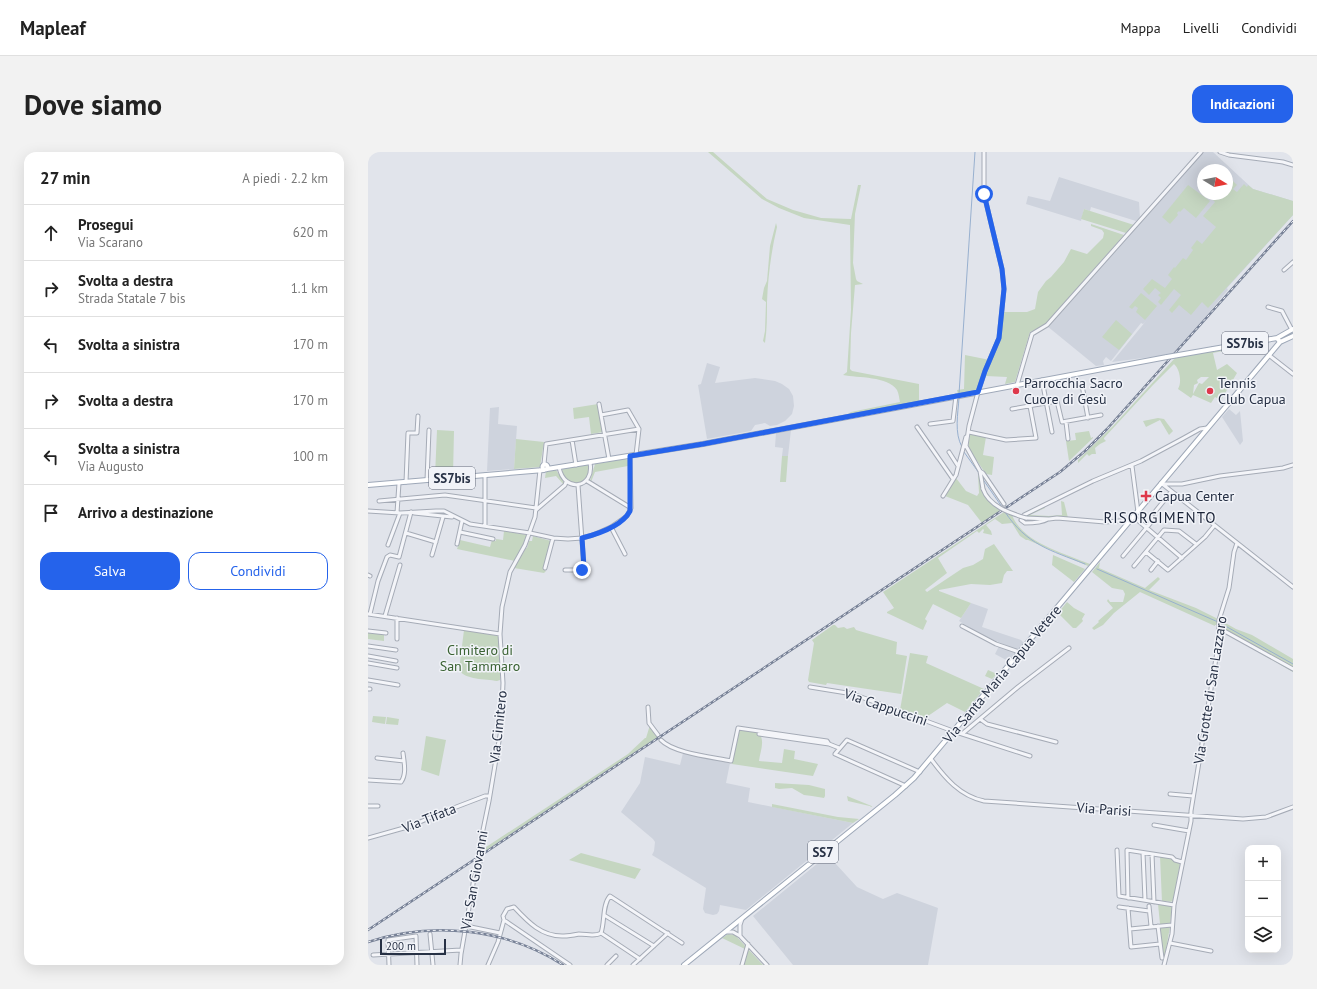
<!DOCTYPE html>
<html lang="it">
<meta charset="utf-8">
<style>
body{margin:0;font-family:"PT Sans",sans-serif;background:#f2f2f2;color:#222}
.controls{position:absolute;right:12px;bottom:12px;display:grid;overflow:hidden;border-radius:8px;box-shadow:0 4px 16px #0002}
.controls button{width:36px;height:36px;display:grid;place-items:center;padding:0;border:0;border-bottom:1px solid #e0e0e0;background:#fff;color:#222;font:20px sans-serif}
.compass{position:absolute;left:829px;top:12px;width:36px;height:36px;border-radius:50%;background:#fff;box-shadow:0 4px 16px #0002;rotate:100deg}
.scale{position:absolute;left:12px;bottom:10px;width:66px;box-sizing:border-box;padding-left:4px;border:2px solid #273145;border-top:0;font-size:11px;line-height:14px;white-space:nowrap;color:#273145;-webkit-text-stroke:3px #f1f3f8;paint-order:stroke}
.stop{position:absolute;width:12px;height:12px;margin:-9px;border:3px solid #2563eb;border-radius:50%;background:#fff}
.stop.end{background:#2563eb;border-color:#fff;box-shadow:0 1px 4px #0008}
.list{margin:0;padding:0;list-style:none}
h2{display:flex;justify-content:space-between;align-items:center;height:52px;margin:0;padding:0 16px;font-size:17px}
h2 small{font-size:13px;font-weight:400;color:#767676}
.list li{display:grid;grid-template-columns:26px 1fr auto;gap:12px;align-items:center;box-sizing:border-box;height:56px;padding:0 16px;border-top:1px solid #e0e0e0}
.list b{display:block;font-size:15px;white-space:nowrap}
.list p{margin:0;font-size:13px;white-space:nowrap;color:#767676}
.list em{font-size:13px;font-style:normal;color:#767676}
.actions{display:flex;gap:8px;padding:12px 16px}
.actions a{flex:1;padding:9px 0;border:1px solid #2563eb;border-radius:12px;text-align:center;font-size:14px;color:#2563eb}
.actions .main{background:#2563eb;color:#fff}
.icon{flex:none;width:22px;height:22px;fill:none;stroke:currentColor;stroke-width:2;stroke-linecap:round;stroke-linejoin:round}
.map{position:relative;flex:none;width:925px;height:813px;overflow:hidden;border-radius:12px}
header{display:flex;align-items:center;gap:24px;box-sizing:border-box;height:56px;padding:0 20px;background:#fff;border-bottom:1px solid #e0e0e0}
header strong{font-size:19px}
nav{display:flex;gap:22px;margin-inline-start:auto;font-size:14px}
.intro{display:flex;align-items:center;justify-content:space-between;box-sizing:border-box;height:96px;padding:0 24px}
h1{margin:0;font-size:28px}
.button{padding:10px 18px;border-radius:12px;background:#2563eb;color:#fff;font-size:14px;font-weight:700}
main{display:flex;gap:24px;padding:0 24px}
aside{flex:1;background:#fff;border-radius:12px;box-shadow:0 4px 16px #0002}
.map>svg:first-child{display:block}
</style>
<header>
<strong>Mapleaf</strong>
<nav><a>Mappa</a><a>Livelli</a><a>Condividi</a></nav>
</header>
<div class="intro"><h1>Dove siamo</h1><a class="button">Indicazioni</a></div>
<main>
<aside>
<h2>27 min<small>A piedi · 2.2 km</small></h2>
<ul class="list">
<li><svg class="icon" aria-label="ahead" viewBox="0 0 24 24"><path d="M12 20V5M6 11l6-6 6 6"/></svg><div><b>Prosegui</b><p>Via Scarano</p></div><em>620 m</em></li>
<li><svg class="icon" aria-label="right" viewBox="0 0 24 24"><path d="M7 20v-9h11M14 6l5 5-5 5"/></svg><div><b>Svolta a destra</b><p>Strada Statale 7 bis</p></div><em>1.1 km</em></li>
<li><svg class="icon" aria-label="left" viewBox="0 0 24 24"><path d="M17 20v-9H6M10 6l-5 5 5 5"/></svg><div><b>Svolta a sinistra</b></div><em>170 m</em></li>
<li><svg class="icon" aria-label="right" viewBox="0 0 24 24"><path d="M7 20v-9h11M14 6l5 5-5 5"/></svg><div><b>Svolta a destra</b></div><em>170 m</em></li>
<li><svg class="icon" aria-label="left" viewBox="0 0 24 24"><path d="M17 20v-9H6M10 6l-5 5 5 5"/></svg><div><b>Svolta a sinistra</b><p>Via Augusto</p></div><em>100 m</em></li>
<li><svg class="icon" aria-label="arrive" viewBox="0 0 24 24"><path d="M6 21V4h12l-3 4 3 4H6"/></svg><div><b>Arrivo a destinazione</b></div></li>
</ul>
<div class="actions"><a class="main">Salva</a><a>Condividi</a></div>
</aside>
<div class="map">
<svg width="925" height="813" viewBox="0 0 925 813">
<rect width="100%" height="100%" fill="#e1e4eb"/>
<path fill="#ced3dd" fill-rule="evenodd" d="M834 0H845L885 37 925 49V63L859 136 860 138 806 202 744 210 778 169 775 172 773 171 743 209 738 205 735 209 736 213 728 214 679 174ZM835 18H859V42H835Z
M691 25 771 50 772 66 768 69 723 55 722 59 716 57 713 69 658 52 660 44 682 49Z
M339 211 352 215 347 231 387 226 407 229 414 232 421 237 425 244 426 254 424 262 417 269 409 273 402 274 397 271 387 273 383 279 339 287 330 233 333 232Z
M131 255 130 272 149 274 146 317 119 319 122 256Z
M861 257 868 263 872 259 875 289 872 293 854 265Z
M423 278 420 304H414L415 296 407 295 408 281Z
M603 451 620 457 614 475 653 488 656 491 649 498 616 484 591 469Z
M631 494 647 501 640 509 627 502Z
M315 601 362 611 358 631 382 636 380 650 485 671 378 758 352 753 351 759 349 762 345 763 337 761 335 757 338 736 284 703 286 699 287 690 285 687 253 660 272 631 277 605 312 613Z
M466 698 467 701 465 704 469 710 467 711 489 735 515 747 529 741 570 756 560 813H425L385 764Z"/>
<path fill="#c5d6c1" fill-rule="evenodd" d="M340 0H345L399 47 425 58 453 66 483 67 490 33H493L487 62 485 111 488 127 489 129 495 132 487 133 483 181 482 217 484 219 551 232V250L483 263 480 262 483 260 532 250C531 246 531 242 529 238 520 224 490 226 475 223L479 220 483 158 482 73 436 66 411 56 394 47Z
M863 27 869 33 865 37 869 40 876 32 879 35 880 33 885 37 925 49V63L840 156 834 150 823 163 811 153 804 161 801 158 813 143 806 137 793 153 790 150 793 146 790 143 793 141 787 136 781 143 775 137 784 127 797 136 804 127 800 123 806 115 807 116 815 106 818 108 825 98 823 96 829 88 834 92 848 75 835 64 847 50 845 48 850 42H859V32Z
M820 33 842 49 828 66 816 56 812 60 811 59 809 61 810 63 802 72 794 65Z
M716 57 766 73 758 81 713 67Z
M408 71 409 75C403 100 400 125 399 150 399 164 399 177 397 191L395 189 397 179 398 150 394 147 396 136 399 129 402 94Z
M723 72 756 83 680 169 677 173 662 180 647 230 637 232 639 225 618 224 632 184 635 160H659L667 157 670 140 678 129 683 125 696 110 703 97 719 102 735 86 736 81 734 78 723 74Z
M773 141 789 154 777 168 768 160 770 156 767 154 764 157 761 155Z
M748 168 764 182 751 198 734 185Z
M884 192V193L845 201 849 218 859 212 869 221 853 248 847 245 843 251 825 243 823 246 810 237C814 231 812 217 806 212L785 233 736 286V287L738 289 732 292 727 296 728 302H724L721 304 719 302 710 311V308L745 274 807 206ZM833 225H841L834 232 831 231 825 242 826 233 830 231 829 228Z
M597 203 622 208 615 220 609 238 590 243 589 238 596 237Z
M230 252 235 280 223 282 221 265 206 267 205 256Z
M790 266 796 267 805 279 801 283 792 268 778 275 775 269Z
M69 278 86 279 85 323 67 324Z
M721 279 723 286 725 285V286L701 309 698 289 708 288 707 281Z
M602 282 618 285 615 303 626 305 624 323 618 322 600 296Z
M148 287 176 290 172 315 146 317Z
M414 304H420L418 330H412Z
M257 307 260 308V314L227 320 223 330 222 329 227 312Z
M219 312 221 313C222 334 200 338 194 319L195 317Z
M188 318 196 330V333L188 324 177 326 178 319Z
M610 322C614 333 613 342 622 350 625 353 629 355 632 359L614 371 600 353 577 344 588 326 598 339 609 344 611 341Z
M693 349 696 350 700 366H663L656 364 677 354V356L662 363 681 364 694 363Z
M636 360 644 363C655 391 696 401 722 412L720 414 660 388H658L652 384 644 371 634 372 627 367 618 373 623 379 624 383 615 381 616 378 615 377 611 381 609 379 570 406 579 421 557 438 559 440 595 416 605 413 615 407 617 397 626 392 645 419H639L636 423 634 431 622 433 603 432 571 438V439L603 451 593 466 565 452 558 465 557 467 559 469 555 478 519 461V460L526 456 515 440Z
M136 379 159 383 157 390 147 409 89 397 92 388 122 395 124 388 128 389V387L135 388Z
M165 384 183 389 175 416 178 419 176 421 146 416 158 396H159L161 389H164Z
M685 403 717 417 706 430 684 413Z
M732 410 731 416 777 436 790 425 792 427 781 438 828 456 850 467V473H847V474L772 440 746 461 735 473 726 478 724 476 731 470 730 469 745 456 739 449 740 447 742 450H755L757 442 755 438 744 436 724 420Z
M699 450 706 456 717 462 714 467 715 469 708 476H705L690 461Z
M852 468 868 477 884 483 925 507V520L890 500 891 498 852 475Z
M465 473H467L470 476 476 475 479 477 486 475 488 478 529 490 528 502 539 504 533 542 459 531 458 533 441 530 440 528 446 491 444 488Z
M96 478 130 484 133 508 132 528 129 529C118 527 97 528 91 518Z
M0 481 16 482V489L0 487Z
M542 501 560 504 558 511 616 537 597 560 579 551 560 564 558 567 532 558Z
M620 518 629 522 624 527 617 524Z
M5 564 18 565 17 572 4 570Z
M19 565 31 567 30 573 18 572Z
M282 573 290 585 111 703 112 699 260 602 277 586H278Z
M372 577 390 579C398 589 392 599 391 609L414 611 416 597 427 599 426 607 450 612 445 624 364 612Z
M58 584 78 588 71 624 53 618Z
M407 631 441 633 457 637V644L456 646 444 644 436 643 424 636 411 637 407 636Z
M479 644 506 655 480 649Z
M404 652 470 665 491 667 485 671 404 655Z
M213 701 273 717 267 727 201 708Z
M792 704 803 706 812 712 805 749C801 751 798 748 794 750Z
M790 752 804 754 802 772H792Z
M792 775H802L796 808H794Z
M360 782 367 783 395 813H375L379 798 354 786Z"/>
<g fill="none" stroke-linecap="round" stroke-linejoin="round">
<path stroke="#98b0cf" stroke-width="1" d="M591 242 607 0
M591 246C590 262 586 281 594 295
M596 300 611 321
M614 326 634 355
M637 360C659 393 682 398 717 412
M729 417 850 470
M852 471 925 512"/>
<defs>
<path id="minor" d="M616 0V42L634 117 636 137 631 186 617 219 610 240 601 274 598 294 612 319 615 321 636 352
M852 0 861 3 915 10 925 13
M916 118 925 110
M900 155 914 159 924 178
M902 204 925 222
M674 228 684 280
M649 233 664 182 679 173 833 0
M714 233 720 266
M231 252 241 307
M644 257 689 249 694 270 733 263
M233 263 260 258 271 277 268 303
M698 270 700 287
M562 272 585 269 588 244
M549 275 585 327
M601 280 638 288 668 286 662 254
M204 288 208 313
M581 300 590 314
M176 312 178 292 271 277
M764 314 770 360
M191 315C196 342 227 336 222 311
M612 319 615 337
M59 328 61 278
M219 329 263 356
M38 330 40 281H49L50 264
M793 331 925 435
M795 332H814L852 324 915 316 925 313
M575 344 588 323 598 285
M11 349 77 343 168 356
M168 358 197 333 198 330
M0 359 32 361 68 359H76L102 372 162 381 185 386 200 387 214 386 225 383 243 375 259 364 263 356 262 304
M29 361 31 331
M46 361 84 365
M786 361 803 340
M766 365 814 406
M658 366 681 367 689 366 737 370 764 368
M680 367C673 371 664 371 657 371L653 368 656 363 725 329 773 309 814 287 832 277 839 276
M117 374V323
M243 375 257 402
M92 380 125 387
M38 381 68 390
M89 392 94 369
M20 393 32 361
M778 400 800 418 837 385 846 374
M64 403 75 365
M755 404 785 368
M766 414 796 378 811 379 828 392
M177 416 185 386
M197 418H212L216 416 210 333
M783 418 790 409
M0 423 2 424
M0 462 132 482
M2 462 10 429 19 405 22 403 31 405 43 360
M17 464 32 413
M29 466V487
M594 474 628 492 651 500
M851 476 925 517
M0 479 18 481
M0 494 28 498
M0 504 28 509
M0 511 29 516
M0 528 30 533
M442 535 485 542 585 579 662 604
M0 537H2
M280 555 281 571 290 583
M612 567 619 572 688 590
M391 582 461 592
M594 582 650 535 701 496
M293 588C305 601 344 605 363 609L370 576 459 589 461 592 471 596
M9 606 36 609
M563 607C577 626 592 644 616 649L875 667 898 665 925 655
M0 628 33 630C39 622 36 610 35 601
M538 634 467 602 479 588 552 620
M802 642 825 644
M0 654H10
M786 673 821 679
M0 686 43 674 70 662 117 644H121
M749 698 751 744 806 753
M775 701 777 748
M784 702 786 750
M760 746 759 698 804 705 807 708 814 710
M781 754 783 774
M751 755 781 759
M760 756 763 795 792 792
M236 763 286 794
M136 768 135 764 139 757 146 755C160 770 174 785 196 784 201 784 206 783 211 782 219 782 227 785 233 781
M98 774 132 781
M790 774 794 806
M762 777 804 773
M358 780H365L372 784 399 813
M233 781C237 770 234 753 242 744L314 791
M233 781 272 807
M62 782 65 813
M372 784V773L374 767
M802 791 843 799
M5 803 93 798
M21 813 20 788 48 784 49 813
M92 813 93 802 102 750 106 726 112 710 110 702 121 649 133 577 135 531 132 482 134 455 142 420 157 393 167 365 172 318
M120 813 130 790 136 768 202 813
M239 813 248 804
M265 813 300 781
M374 813 380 792
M796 813 804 782 806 753 823 669V659L850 494 851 468 861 436 866 400 869 391"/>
<path id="major" d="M925 177 909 186 912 190 925 184
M845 197 909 186
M174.5 315a2.5 2.5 0 1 1 5 0a2.5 2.5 0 1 1-5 0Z
M179 317 335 292 799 205
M0 333 176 318
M316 813 527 643 546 626 912 190"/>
</defs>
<use href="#minor" stroke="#a5abb6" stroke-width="5"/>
<use href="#major" stroke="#9ea8b8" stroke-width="6"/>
<use href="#minor" stroke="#f4f5f9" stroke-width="3"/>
<use href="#major" stroke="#fff" stroke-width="4"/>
<defs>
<path id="rail" d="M0 778 692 320 717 299 739 277 925 69
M0 790C64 769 138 776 195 813"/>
</defs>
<use href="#rail" stroke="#788297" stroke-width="2.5"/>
<use href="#rail" stroke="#f1f3f8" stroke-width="1" stroke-dasharray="3" stroke-linecap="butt"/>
<defs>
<path id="minor-bridge" d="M615 337C621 354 641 361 658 366"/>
<path id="major-bridge" d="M799 205 845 197"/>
</defs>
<use href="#minor-bridge" stroke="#a5abb6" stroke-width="5" stroke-linecap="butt"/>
<use href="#major-bridge" stroke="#9ea8b8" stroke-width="6" stroke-linecap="butt"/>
<use href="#minor-bridge" stroke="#f4f5f9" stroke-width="3"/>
<use href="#major-bridge" stroke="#fff" stroke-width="4"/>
</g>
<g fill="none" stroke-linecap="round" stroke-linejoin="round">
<path stroke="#2563eb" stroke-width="5" d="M214 418 216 416 214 386C230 382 254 374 262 359V304L335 292 610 240 617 219 631 186 636 137 634 117 616 42"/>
</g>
<g fill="#de384b" stroke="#f1f3f8" stroke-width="1.5">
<circle cx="648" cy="239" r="4"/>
<circle cx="842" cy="239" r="4"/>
<path d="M776 338h4v4h4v4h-4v4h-4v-4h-4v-4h4z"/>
</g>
<g text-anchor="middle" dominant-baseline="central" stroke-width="3" stroke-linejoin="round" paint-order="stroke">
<g fill="#f1f3f8" stroke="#646b7b" stroke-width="1">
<rect x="854" y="180" width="46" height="22" rx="3"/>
<rect x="61" y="315" width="46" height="22" rx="3"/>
<rect x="440" y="689" width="30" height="22" rx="3"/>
</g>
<g font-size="13" font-weight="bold" fill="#273145">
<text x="877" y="191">SS7bis</text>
<text x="84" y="326">SS7bis</text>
<text x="455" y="700">SS7</text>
</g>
<g font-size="14" fill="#273145" stroke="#f1f3f8" text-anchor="start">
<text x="656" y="231">Parrocchia Sacro<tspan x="656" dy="16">Cuore di Gesù</tspan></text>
<text x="850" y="231">Tennis<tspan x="850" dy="16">Club Capua</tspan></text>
<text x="787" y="344">Capua Center</text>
</g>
<g font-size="14" fill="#3a6233" stroke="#f1f3f8">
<text x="112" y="498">Cimitero di<tspan x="112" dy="16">San Tammaro</tspan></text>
</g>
<g font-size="14" fill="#273145" stroke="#f1f3f8">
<text transform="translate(634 522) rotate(-50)">Via Santa Maria Capua Vetere</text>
<text transform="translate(842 538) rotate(-81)">Via Grotte di San Lazzaro</text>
<text transform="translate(518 555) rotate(19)">Via Cappuccini</text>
<text transform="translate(130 575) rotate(-84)">Via Cimitero</text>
<text transform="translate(736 657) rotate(4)">Via Parisi</text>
<text transform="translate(61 666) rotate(-22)">Via Tifata</text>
<text transform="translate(106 728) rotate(-80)">Via San Giovanni</text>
</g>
<g font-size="15" letter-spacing="1" fill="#192236" stroke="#f1f3f8">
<text x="792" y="365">RISORGIMENTO</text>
</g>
</g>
</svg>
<div class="controls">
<button>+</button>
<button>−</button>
<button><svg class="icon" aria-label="layers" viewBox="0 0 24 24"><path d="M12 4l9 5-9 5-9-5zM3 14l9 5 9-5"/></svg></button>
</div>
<svg class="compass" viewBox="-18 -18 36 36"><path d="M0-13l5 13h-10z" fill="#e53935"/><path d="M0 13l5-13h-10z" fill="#767676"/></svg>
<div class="scale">200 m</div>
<div class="stop" style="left:616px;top:42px"></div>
<div class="stop end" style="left:214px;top:418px"></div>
</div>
</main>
